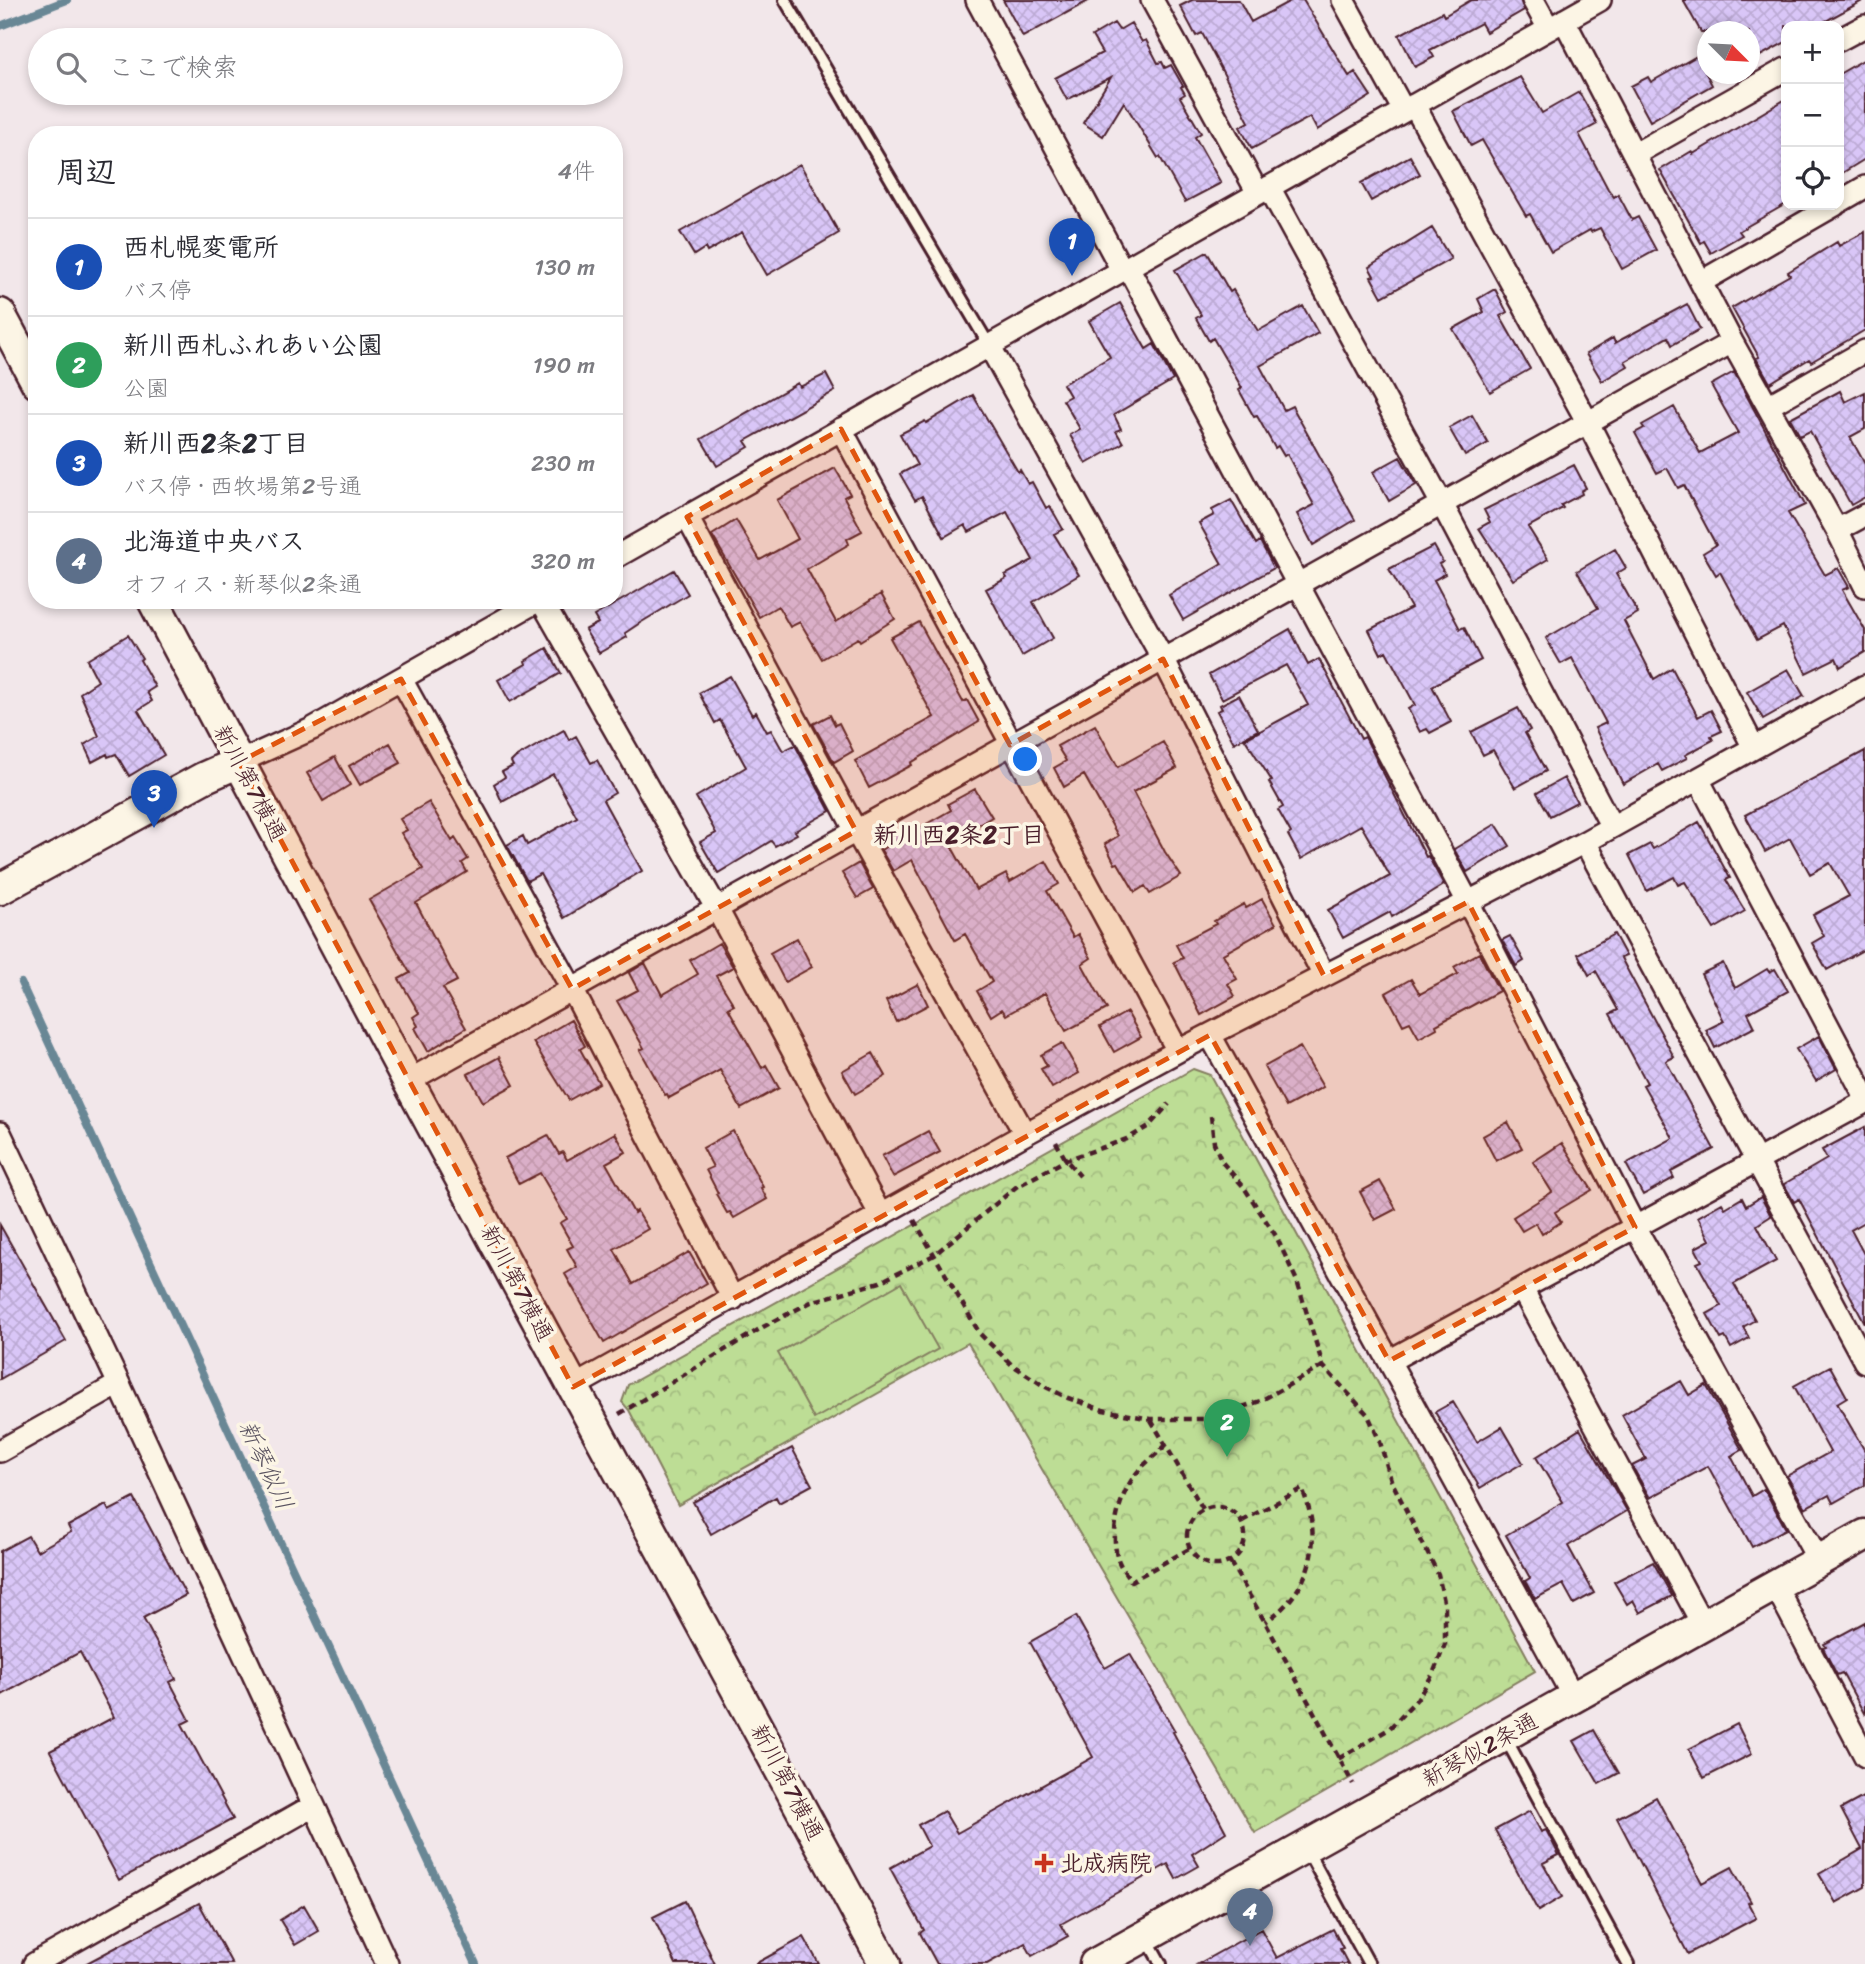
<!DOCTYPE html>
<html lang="ja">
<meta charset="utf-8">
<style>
body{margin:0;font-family:Sriracha,"Klee One",sans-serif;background:#f2f2f3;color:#2b2b33}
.controls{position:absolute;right:21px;top:21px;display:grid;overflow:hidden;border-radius:14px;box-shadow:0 4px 10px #0003}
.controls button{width:63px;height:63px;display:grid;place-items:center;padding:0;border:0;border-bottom:2px solid #e1e1e2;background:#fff;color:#2b2b33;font:35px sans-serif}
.compass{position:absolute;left:1697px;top:21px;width:63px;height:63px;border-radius:50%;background:#fff;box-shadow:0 4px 10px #0003;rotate:114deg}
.you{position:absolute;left:1026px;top:760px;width:24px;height:24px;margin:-18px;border:5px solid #fff;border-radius:50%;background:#1a73e8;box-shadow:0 0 0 10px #1a73e833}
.badge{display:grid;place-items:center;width:46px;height:46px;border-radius:50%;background:#c8321e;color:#fff;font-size:23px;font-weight:700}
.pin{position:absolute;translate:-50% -58px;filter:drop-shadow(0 2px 4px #0008)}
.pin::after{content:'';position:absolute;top:37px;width:24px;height:21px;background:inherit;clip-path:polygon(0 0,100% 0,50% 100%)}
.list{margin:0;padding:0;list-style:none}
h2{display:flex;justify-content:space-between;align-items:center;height:91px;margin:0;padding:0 28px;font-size:30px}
h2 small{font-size:23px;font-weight:400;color:#7c7c81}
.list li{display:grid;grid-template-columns:46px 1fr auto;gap:21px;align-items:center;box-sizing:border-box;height:98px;padding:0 28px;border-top:2px solid #e1e1e2}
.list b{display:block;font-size:26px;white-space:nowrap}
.list p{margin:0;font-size:23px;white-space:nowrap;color:#7c7c81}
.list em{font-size:23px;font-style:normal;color:#7c7c81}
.icon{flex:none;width:38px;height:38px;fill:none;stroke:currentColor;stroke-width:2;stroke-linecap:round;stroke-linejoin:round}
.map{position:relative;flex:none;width:1865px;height:1964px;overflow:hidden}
.search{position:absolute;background:#fff;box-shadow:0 4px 10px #0003;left:28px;top:28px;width:595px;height:77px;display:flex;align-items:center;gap:18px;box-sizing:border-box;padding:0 24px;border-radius:38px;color:#7c7c81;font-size:26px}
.panel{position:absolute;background:#fff;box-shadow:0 4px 10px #0003;left:28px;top:126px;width:595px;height:483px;border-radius:28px}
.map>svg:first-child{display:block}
</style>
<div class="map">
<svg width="1865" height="1964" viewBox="0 0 1865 1964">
<defs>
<pattern id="park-crowns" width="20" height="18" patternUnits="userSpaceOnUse" patternTransform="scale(1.75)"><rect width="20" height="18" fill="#bddd95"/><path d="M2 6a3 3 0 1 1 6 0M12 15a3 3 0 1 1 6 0" fill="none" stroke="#a4bd81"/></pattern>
<pattern id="building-cross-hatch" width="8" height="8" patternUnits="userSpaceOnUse" patternTransform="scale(1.75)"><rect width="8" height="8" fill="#d9c6f7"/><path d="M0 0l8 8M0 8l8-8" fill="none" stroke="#bcaad4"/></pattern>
</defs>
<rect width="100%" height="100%" fill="#f2e7ea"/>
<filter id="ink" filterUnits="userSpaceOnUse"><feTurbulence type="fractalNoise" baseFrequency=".0143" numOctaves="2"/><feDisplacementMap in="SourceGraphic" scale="14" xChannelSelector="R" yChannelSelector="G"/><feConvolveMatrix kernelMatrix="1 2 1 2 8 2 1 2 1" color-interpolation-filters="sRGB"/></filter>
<g filter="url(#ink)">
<path fill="url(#park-crowns)" stroke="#847e60" stroke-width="2" d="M1193 1069 1210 1075 1535 1671 1255 1833 968 1343 678 1505 629 1410 622 1402 628 1385Z"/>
<path fill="#bddd95" stroke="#847e60" stroke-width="2" d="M901 1283 938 1349 814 1419 778 1353Z"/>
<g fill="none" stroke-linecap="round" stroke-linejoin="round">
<path stroke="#698795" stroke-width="8" d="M0 26 67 0
M21 983 476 1964"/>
</g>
<path fill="url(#building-cross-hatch)" stroke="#4a1f2b" stroke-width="2" d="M1003 0H1090L1023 37Z
M1192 0H1239L1251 22 1292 0H1303L1349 76 1355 72 1371 96 1317 130 1310 117 1252 149 1240 127 1249 122 1238 101 1202 33 1196 36 1180 6Z
M1471 0H1520L1524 10 1486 32 1481 23 1430 50 1434 57 1415 67 1399 35 1442 12 1444 16Z
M1683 0H1864L1817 26H1786V42L1749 62V32H1701Z
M1114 23 1119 30 1131 23 1142 42 1146 40 1158 63 1162 62 1165 68 1171 65 1183 86 1181 87 1185 94 1180 97 1201 133 1195 137 1221 183 1185 202 1160 157 1158 158 1124 102 1103 136 1083 123 1111 77 1067 100 1055 78 1102 53 1092 36Z
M1697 56 1712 85 1650 121 1631 86 1648 77 1651 82Z
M1865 59V159L1839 175V74Z
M1520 77 1542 113 1579 92 1597 124 1579 134 1608 189 1614 197 1618 194 1632 220 1638 217 1656 250 1622 269 1600 228 1591 232 1590 230 1551 252 1530 214 1526 216 1482 140 1471 146 1453 111Z
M1786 99V204L1739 231 1742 235 1711 253 1704 241 1701 243 1660 170 1692 151 1693 154Z
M1410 156 1420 174 1371 201 1361 183Z
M800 164 839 233 767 275 742 232 707 252 705 248 694 255 680 232Z
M1432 228 1451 259 1382 297 1371 277 1374 276 1369 267Z
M1865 232V330L1811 362 1809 359 1770 383 1756 358 1759 357 1732 308 1790 275 1788 272 1837 242 1839 246Z
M1207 252 1230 292 1233 290 1258 331 1303 306 1318 333 1260 366 1284 410 1292 406 1355 520 1313 545 1297 514 1314 505 1287 454 1284 456 1278 446 1275 448 1257 416 1254 417 1239 390 1242 388 1213 338 1209 341 1196 318 1201 315 1175 270Z
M1495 289 1507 312 1500 316 1530 369 1490 392 1453 329 1484 312 1478 299Z
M1120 303 1146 349 1154 344 1173 380 1114 415 1121 429 1116 431 1123 443 1086 464 1070 435 1080 429 1063 400 1070 396 1063 384 1110 357 1089 321Z
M1687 304 1700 329 1672 345 1668 337 1625 361 1628 366 1602 381 1586 354 1613 338 1615 343Z
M1734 372 1805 505 1788 513 1825 575 1838 568 1849 587 1842 590 1865 630V652L1840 667 1836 658 1806 673 1783 626 1757 640 1720 572 1716 575 1703 553 1716 545 1684 485 1678 488 1667 468 1657 473 1635 433 1644 428 1642 425 1674 407 1700 453 1738 433 1711 385Z
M826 374 835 391 745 441 749 447 717 466 701 439 798 383 800 387Z
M1840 391 1845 402 1865 392V429L1850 437 1865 464V497L1851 505 1810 431 1800 436 1790 418Z
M973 395 1018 472 1020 470 1028 484 1032 482 1046 508 1050 506 1063 529 1054 534 1079 575 1033 602 1053 638 1022 656 986 589 1007 578 1005 575 1033 560 1007 512 969 532 965 525 944 537 922 496 915 500 900 474 917 465 900 434 925 421 926 423Z
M1472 415 1488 443 1465 456 1449 428Z
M1400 457 1416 485 1389 501 1373 472Z
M1574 465 1586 488 1581 491 1582 494 1561 505 1563 508 1528 527 1548 559 1513 580 1479 528 1490 522 1484 510Z
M835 468 850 494 844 497 862 531 847 539 849 544 807 569 836 622 881 594 895 619 860 641 858 638 822 659 800 622 790 627 778 606 759 617 712 535 736 520 760 560 798 539 777 500Z
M1231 500 1256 544 1260 541 1274 568 1183 620 1169 595 1222 564 1199 523 1214 515 1212 510Z
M1434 546 1443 562 1439 564 1445 574 1434 580 1460 629 1464 627 1481 660 1432 686 1451 722 1430 733 1427 729 1420 732 1408 709 1415 705 1386 651 1381 654 1369 630 1411 608 1389 569Z
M1615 549 1626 568 1616 574 1638 613 1624 621 1654 679 1672 668 1698 717 1711 710 1722 731 1711 736 1713 740 1685 755 1687 758 1662 771 1658 764 1623 784 1595 728 1606 723 1572 658 1561 664 1546 638 1598 608 1577 571Z
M674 570 688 594 640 623 625 633 627 637 599 653 585 630 598 623 594 616Z
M919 622 963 702 967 700 979 722 911 763 912 765 869 788 855 761 934 717 890 638Z
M1290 629 1308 665 1319 659 1361 739 1365 737 1426 857 1428 856 1444 885 1392 917 1390 912 1343 938 1328 910 1390 876 1361 825 1301 859 1288 835 1291 833 1278 810 1283 807 1269 782 1272 781 1245 739 1308 705 1286 665 1222 699 1209 675Z
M128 635 142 658 140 660 155 687 147 692 152 701 138 710 164 755 129 776 116 754 108 757 107 754 92 762 84 745 99 736 80 693 98 681 87 660Z
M547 648 561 673 510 702 498 680 526 664 525 661Z
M1788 669 1804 696 1763 719 1747 692Z
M730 676 752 715 756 712 767 732 771 730 783 751 795 745 830 811 795 831 797 834 775 846 771 841 718 873 700 842 716 833 696 797 746 767 720 720 715 723 699 693Z
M1239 695 1258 730 1234 743 1217 711 1222 709 1220 705Z
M1518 708 1530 730 1525 733 1546 771 1515 788 1493 750 1483 755 1471 732Z
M830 715 835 725 839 723 853 751 834 762 813 724Z
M1095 725 1118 767 1163 742 1177 768 1133 792 1165 852 1181 876 1150 894 1145 886 1135 892 1118 863 1115 864 1105 844 1118 836 1084 775 1064 787 1054 768 1066 761 1057 746Z
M564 730 569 740 576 736 591 763 597 760 615 793 603 800 642 871 564 918 540 874 527 881 507 845 523 836 527 845 577 817 553 774 502 802 494 784 505 777 502 772 513 766 511 762 515 758Z
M390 743 401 763 360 785 349 766Z
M1865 751V949L1827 970 1812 943 1824 936 1813 915 1849 896 1830 863 1810 874 1790 838 1765 852 1745 815Z
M335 757 350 785 323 801 307 773Z
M1564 778 1577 802 1550 816 1537 793Z
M975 789 992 817 949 842 976 890 1006 874 1010 882 1046 861 1059 884 1047 891 1073 937 1078 934 1091 958 1082 964 1107 1009 1066 1031 1045 993 1006 1015 1002 1009 991 1016 977 991 992 982 965 934 955 940 912 860 893 871 881 850 887 846 884 840 910 825 914 831 951 810 948 804Z
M429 802 452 841 455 838 468 859 462 863 467 872 416 903 457 981 443 988 466 1028 428 1051 415 1028 418 1026 413 1017 419 1013 399 979 410 973 369 900 423 869 401 833 407 830 400 819Z
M1699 822 1730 878 1726 880 1745 911 1714 929 1685 882 1678 885 1674 877 1647 891 1629 855 1650 844 1653 849Z
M1496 824 1510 846 1467 872 1454 849Z
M859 863 873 889 857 898 842 873Z
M1262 899 1276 924 1223 954 1237 979 1228 984 1235 996 1201 1015 1174 962 1183 958 1176 945 1216 924 1214 921 1244 904 1246 908Z
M1614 934 1626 956 1621 958 1674 1057 1666 1061 1714 1149 1671 1172 1674 1178 1643 1195 1626 1164 1673 1138 1643 1085 1647 1083 1610 1014 1618 1010 1596 971 1589 975 1578 954Z
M1510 936 1524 961 1516 966 1502 940Z
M797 938 812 967 785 982 770 953Z
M719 943 733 967 716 976 734 1005 728 1008 762 1068 766 1065 779 1088 741 1109 720 1070 669 1098 667 1094 665 1095 640 1050 644 1048 617 1001 638 990 629 973 645 963 662 995 698 974 690 960Z
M1479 953 1499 991 1436 1025 1437 1028 1419 1038 1410 1022 1403 1025 1386 993 1411 979 1420 994 1458 974 1454 967Z
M1723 963 1735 988 1767 969 1769 972 1775 969 1788 991 1748 1013 1755 1027 1715 1048 1706 1030 1724 1021 1701 974Z
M918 984 928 1005 896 1022 886 1001Z
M1127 1012 1141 1037 1114 1052 1100 1027Z
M571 1020 585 1046 580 1049 599 1083 569 1100 533 1042Z
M1819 1036 1836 1069 1816 1081 1796 1049Z
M1062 1043 1079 1073 1052 1088 1041 1069 1047 1066 1041 1055Z
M1300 1047 1323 1087 1286 1107 1264 1067Z
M873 1053 886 1076 855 1094 842 1071Z
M499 1057 514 1085 483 1102 468 1074Z
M1508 1122 1522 1148 1496 1161 1483 1136Z
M1865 1127V1222L1851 1230 1865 1256V1323L1799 1199 1794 1202 1784 1184 1827 1159 1822 1150Z
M733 1131 763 1187 761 1188 767 1199 734 1218 730 1212 727 1213 716 1194 718 1193 706 1170 713 1167 703 1148Z
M928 1131 940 1152 893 1177 882 1156Z
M615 1133 626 1152 606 1163 634 1213 637 1211 648 1229 614 1249 633 1284 689 1252 707 1283 604 1343 565 1274 577 1267 567 1249 573 1246 560 1223 567 1219 540 1173 519 1184 505 1158 548 1135 559 1154 563 1152 567 1160Z
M1562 1143 1592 1190 1555 1212 1561 1222 1542 1234 1536 1223 1522 1231 1513 1217 1552 1192 1533 1162Z
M1380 1181 1396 1209 1375 1220 1360 1192Z
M1761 1197 1771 1216 1757 1225 1776 1261 1734 1284 1755 1320 1743 1327 1749 1338 1731 1348 1725 1337 1721 1339 1707 1314 1721 1306 1697 1263 1702 1261 1695 1248 1710 1240 1698 1217 1722 1203 1725 1208 1742 1198 1746 1206Z
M0 1225 66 1341 0 1379Z
M1830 1366 1847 1397 1837 1403 1865 1451V1485L1833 1503 1829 1495 1805 1508 1787 1476 1830 1452 1794 1386Z
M1681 1381 1689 1395 1706 1385 1742 1450 1731 1456 1752 1496 1764 1489 1786 1529 1752 1547 1708 1466 1650 1498 1632 1466 1646 1459 1622 1415Z
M1453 1402 1477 1442 1502 1427 1523 1463 1480 1488 1435 1412Z
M1580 1429 1627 1511 1568 1546 1594 1593 1574 1604 1563 1584 1535 1599 1525 1581 1530 1578 1506 1535 1563 1502 1536 1457Z
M792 1448 812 1485 779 1503 776 1497 711 1534 693 1502Z
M134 1498 186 1595 143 1618 176 1679 170 1682 190 1720 182 1724 233 1819 119 1880 50 1751 114 1717 80 1652 0 1696V1551L28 1536 37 1551 71 1532 68 1526 106 1505 109 1511Z
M1653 1562 1672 1596 1640 1613 1633 1600 1627 1604 1614 1582Z
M1076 1616 1105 1668 1130 1654 1175 1731 1173 1732 1226 1832 1192 1854 1199 1866 1176 1879 1168 1864 1061 1924 1068 1936 1032 1956 1025 1943 987 1964H937L920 1933 924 1930 890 1868 929 1846 918 1825 944 1811 957 1833 1093 1757 1030 1642Z
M1865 1622V1715L1842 1673 1837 1675 1823 1648 1826 1647 1824 1644Z
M1737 1724 1752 1754 1704 1778 1689 1749Z
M1594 1730 1619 1773 1599 1784 1574 1741Z
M1865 1796V1887L1836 1903 1819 1874 1862 1849 1841 1809Z
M1656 1797 1702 1883 1732 1867 1751 1902 1748 1903 1756 1918 1688 1954 1617 1818Z
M1530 1811 1541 1832 1546 1830 1559 1855 1543 1863 1562 1897 1538 1911 1495 1830Z
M685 1901 715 1964H676L653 1917Z
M199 1903 232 1964H85Z
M304 1905 319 1931 295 1945 280 1920Z
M1261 1929 1277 1958 1333 1929 1343 1948 1340 1949 1348 1964H1198Z
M804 1937 819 1964H755Z"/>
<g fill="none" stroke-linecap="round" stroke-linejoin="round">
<defs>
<path id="lane" d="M785 0 989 345
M1506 1739 1628 1964
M1307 1850 1369 1964
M1147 1939 1161 1964"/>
<path id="street" d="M977 0 1122 270
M1152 0 1258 193
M1343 0 1404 111
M1533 0 1549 29
M1564 20 1732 342 1837 530 1865 586
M1839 40 1865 26
M1414 105 1588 423 1754 748
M1635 154 1786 69
M1269 187 1442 504 1612 827
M1839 202 1865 187
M1128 267 1468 902 1635 1227 1819 1561
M1701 282 1835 205
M989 345 1163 659 1324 976
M1768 406 1865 351
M841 429 1178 1051
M687 517 856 831 1025 1134
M1837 530 1865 515
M614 558 1600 0
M541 600 717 909 881 1216
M401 679 572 989 733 1299
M239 762 312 729 539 600
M1698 779 1865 1096
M1585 842 1865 1362
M1210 1035 1574 1698
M408 1081 1732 342
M0 1133 119 1384 387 1964
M1522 1289 1703 1625
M1389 1361 1865 1102
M573 1387 1025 1134 1178 1051 1585 842 1865 686
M0 1451 119 1384
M1775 1585 1865 1756
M34 1964 313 1806"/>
<path id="secondary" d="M0 314 37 383
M153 600 408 1081 885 1964
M0 889 203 778 239 762
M1095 1964 1865 1535"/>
</defs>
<use href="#lane" stroke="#4a1f2b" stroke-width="16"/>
<use href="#street" stroke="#4a1f2b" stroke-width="26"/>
<use href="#secondary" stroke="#4a1f2b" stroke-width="35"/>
<path stroke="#4a1f2b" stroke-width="4.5" stroke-dasharray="7 5" stroke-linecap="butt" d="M1211 1116 1214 1143 1222 1162 1243 1186 1276 1236 1297 1281 1323 1366 1368 1415 1380 1442 1391 1480 1438 1574 1445 1606V1644L1433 1674 1417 1699 1389 1729 1338 1759
M1056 1142 1066 1160 1080 1176
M914 1220 980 1334 1011 1364 1044 1386 1068 1398 1103 1410 1151 1419H1206L1260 1401 1323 1366
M619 1414 763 1327 811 1302 880 1282 934 1255 1016 1187 1066 1160 1127 1139 1149 1126 1169 1104
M1151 1420 1203 1509
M1166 1445C1158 1453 1149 1460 1141 1468 1120 1490 1108 1533 1119 1562 1122 1569 1127 1575 1131 1581L1189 1549
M1187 1536a29 29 0 1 1 58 0a29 29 0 1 1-58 0Z
M1242 1521 1302 1489C1324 1540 1312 1591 1265 1622
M1230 1562 1265 1622 1353 1784"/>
<use href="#lane" stroke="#fcf5e5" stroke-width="10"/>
<use href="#street" stroke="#fcf5e5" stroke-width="21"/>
<use href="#secondary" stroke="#fcf5e5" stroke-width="30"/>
</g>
</g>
<path fill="#e0560e" fill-opacity="0.2" stroke="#e0560e" stroke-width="5" stroke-dasharray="14 9" stroke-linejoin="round" d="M841 429 1010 745 1163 659 1324 976 1468 902 1635 1227 1389 1361 1210 1035 573 1387 239 762 401 679 572 989 856 831 687 517Z"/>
<path fill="#c8321e" stroke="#fcf5e5" stroke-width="2.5" d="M1040.5 1852.5h7v7h7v7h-7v7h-7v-7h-7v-7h7z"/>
<g text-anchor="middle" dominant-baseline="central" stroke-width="7" stroke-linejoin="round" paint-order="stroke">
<g font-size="23" fill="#4a1f2b" stroke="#fcf5e5">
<text transform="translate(250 783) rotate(62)">新川第7横通</text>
<text transform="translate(517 1283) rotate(62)">新川第7横通</text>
<text transform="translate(1480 1750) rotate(-29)">新琴似2条通</text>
<text transform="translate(787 1782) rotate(62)">新川第7横通</text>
</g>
<g font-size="23" font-weight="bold" fill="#4a1f2b" stroke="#fcf5e5" text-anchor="start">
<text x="1060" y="1863">北成病院</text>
</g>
<g font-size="24" font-weight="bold" fill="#4a1f2b" stroke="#fcf5e5">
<text x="959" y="835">新川西2条2丁目</text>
</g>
<g font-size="24" font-style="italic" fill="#5a5360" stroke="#fcf5e5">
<text transform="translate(266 1465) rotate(65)">新琴似川</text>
</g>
</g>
</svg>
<div class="controls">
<button>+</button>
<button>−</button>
<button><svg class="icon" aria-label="locate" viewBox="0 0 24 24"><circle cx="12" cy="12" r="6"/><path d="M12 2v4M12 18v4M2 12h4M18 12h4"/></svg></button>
</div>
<svg class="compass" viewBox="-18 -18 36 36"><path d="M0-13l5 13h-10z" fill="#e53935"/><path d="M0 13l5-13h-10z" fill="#7c7c81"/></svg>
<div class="you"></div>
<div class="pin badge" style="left:1072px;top:276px;background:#1a4fb4">1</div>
<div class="pin badge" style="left:1227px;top:1457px;background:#2e9e5b">2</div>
<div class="pin badge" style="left:154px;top:828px;background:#1a4fb4">3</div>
<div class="pin badge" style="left:1250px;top:1946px;background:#5c6f8a">4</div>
<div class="search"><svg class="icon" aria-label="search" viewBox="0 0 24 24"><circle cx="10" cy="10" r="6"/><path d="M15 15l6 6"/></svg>ここで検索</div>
<section class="panel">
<h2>周辺<small>4件</small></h2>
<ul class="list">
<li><span class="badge" style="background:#1a4fb4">1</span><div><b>西札幌変電所</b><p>バス停</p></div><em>130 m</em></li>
<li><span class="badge" style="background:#2e9e5b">2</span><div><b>新川西札ふれあい公園</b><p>公園</p></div><em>190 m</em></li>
<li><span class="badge" style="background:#1a4fb4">3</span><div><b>新川西2条2丁目</b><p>バス停 · 西牧場第2号通</p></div><em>230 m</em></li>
<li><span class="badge" style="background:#5c6f8a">4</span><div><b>北海道中央バス</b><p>オフィス · 新琴似2条通</p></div><em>320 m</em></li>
</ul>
</section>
</div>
